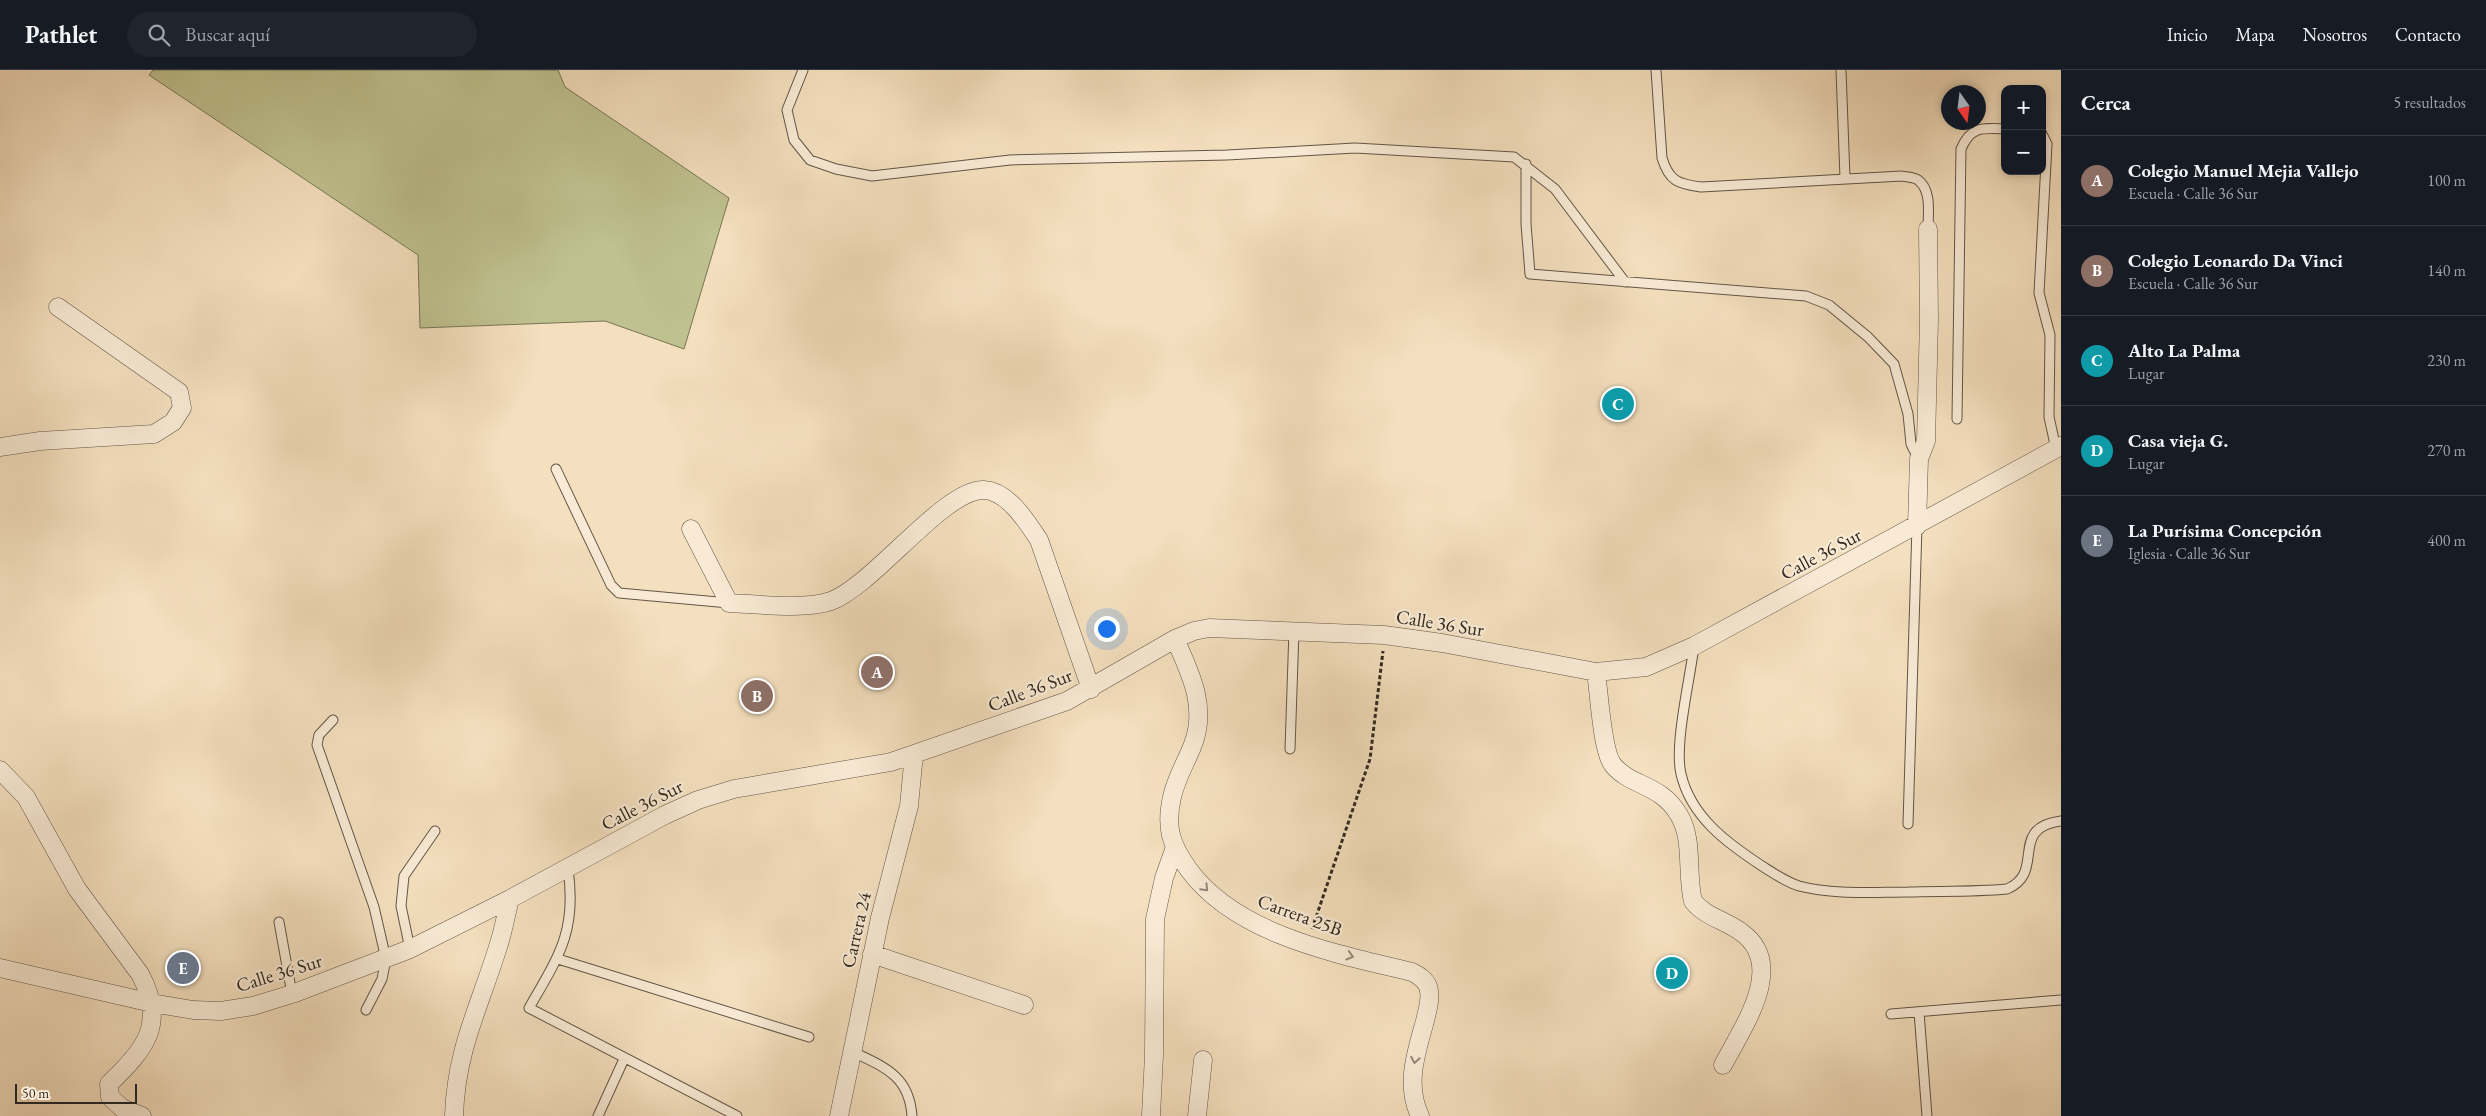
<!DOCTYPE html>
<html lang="es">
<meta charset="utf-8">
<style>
body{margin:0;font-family:"EB Garamond",serif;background:#20242c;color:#f1f3f6}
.controls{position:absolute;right:15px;top:15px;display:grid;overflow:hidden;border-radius:10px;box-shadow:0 2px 8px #0003}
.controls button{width:45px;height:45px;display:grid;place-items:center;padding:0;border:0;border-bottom:1px solid #363941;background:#171b24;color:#f1f3f6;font:25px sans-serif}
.compass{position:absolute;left:1941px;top:15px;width:45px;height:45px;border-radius:50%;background:#171b24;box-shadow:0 2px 8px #0003;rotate:166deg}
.scale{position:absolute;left:15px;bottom:12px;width:122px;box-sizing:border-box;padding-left:5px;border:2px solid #32291e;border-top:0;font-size:14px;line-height:18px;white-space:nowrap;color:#32291e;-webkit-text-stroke:4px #f8ead5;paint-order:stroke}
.you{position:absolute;left:1106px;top:558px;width:18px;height:18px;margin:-12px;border:4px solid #fff;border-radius:50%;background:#1a73e8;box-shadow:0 0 0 8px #1a73e833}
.badge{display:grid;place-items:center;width:32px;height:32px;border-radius:50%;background:#2563eb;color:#fff;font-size:16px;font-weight:700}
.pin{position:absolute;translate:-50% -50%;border:2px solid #fff;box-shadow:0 1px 5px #0006}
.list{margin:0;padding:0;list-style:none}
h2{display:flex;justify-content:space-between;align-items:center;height:65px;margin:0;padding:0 20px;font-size:21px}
h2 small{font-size:16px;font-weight:400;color:#9ea1a6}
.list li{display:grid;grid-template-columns:32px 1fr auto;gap:15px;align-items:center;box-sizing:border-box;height:90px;padding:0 20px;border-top:1px solid #363941}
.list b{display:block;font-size:19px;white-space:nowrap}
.list p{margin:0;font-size:16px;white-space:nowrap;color:#9ea1a6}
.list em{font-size:16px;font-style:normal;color:#9ea1a6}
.icon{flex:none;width:28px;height:28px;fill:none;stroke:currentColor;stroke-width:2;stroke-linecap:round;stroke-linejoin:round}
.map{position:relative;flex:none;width:2061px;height:1046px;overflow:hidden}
header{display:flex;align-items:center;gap:30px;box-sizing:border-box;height:70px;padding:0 25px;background:#171b24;border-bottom:1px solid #363941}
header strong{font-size:24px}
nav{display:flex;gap:28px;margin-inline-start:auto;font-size:18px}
.search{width:350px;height:45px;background:#20242c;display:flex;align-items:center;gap:12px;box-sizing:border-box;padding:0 18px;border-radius:28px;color:#9ea1a6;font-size:19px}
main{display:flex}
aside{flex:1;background:#171b24}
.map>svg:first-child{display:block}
</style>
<header>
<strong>Pathlet</strong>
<div class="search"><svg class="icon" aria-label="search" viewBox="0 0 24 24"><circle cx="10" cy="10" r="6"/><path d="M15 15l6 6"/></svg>Buscar aquí</div>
<nav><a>Inicio</a><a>Mapa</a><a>Nosotros</a><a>Contacto</a></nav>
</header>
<main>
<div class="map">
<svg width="2061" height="1046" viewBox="0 0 2061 1046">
<rect width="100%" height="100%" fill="#f4dfbe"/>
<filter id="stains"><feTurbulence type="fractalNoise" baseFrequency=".004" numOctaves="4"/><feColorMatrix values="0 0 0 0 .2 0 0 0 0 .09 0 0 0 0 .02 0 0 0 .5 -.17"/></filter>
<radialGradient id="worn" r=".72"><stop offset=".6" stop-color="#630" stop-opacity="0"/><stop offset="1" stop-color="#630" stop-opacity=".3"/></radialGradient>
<path fill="#bfc18f" stroke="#787556" d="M153 0H558L565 17 729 128 684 279 605 251 420 258 418 185 149 5Z"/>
<path fill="#dfa687" stroke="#32291e" d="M1667 893 1683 900 1673 918 1661 916 1659 911Z"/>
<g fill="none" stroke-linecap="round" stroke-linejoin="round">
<defs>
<path id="service" d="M803 0 787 40 794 70 810 90 836 99 872 106 1010 90 1227 85 1355 78 1514 87 1555 119 1625 212
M1656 0 1662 88C1669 111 1678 114 1701 117L1902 106C1906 107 1914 107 1918 110 1932 120 1928 144 1928 159
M1841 0 1845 108
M2042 64 2047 74 2039 223 2050 265 2049 347 2056 379
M1526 94V154L1530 204 1806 226 1829 235 1868 267 1894 294 1908 344 1911 374 1918 388
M1957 349 1961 79C1971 56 1982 58 2005 59
M556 399 611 515 619 523 729 533
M1694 576C1690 609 1674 675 1681 704 1691 747 1727 773 1762 796 1773 803 1786 812 1799 816 1833 825 1873 822 1908 822 1941 821 1974 822 2007 819 2047 802 2007 758 2061 751
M333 650 319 665 317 675 374 837 386 889 382 909 366 940
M1290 679 1294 560
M1908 754 1917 456
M568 799C577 861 559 886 529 938L737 1046
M279 852 292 924
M410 879 401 836 404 806 435 761
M558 889 809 967
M1919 942 1927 1046
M1891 944 2061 930
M851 981C884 997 909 1005 912 1046
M598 1046 624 989"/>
<path id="minor" d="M0 377 40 371 154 364 173 352 182 338 179 322 58 237
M1917 456 1919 389 1926 371 1929 249 1928 159
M691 459 729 533C756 534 806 540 831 531 874 515 945 418 984 420 1008 421 1027 452 1039 470L1091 619
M1175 569C1191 604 1208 639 1192 677 1185 694 1176 709 1172 727 1165 758 1171 775 1189 800 1237 865 1337 884 1412 902 1420 906 1428 911 1429 921 1431 931 1427 941 1425 951 1416 983 1405 1015 1420 1046
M1596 602C1599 621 1602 682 1613 695 1631 717 1660 713 1679 745 1694 770 1686 803 1693 831 1705 847 1725 850 1741 862 1788 895 1742 958 1723 995
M0 700 26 727 77 819 140 904C167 954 145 979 109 1014L110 1027 122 1038 142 1046
M872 884 1024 935
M0 898 152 933 193 940 221 941 253 936 292 924 410 879 510 829 665 745 698 730 734 719 891 692 1067 631 1175 569 1194 561 1209 558 1384 565 1442 573 1596 602 1646 597 1694 576 2061 376
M454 1046C456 980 479 938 498 877 503 862 506 845 510 829
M839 1046 880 848 909 736 914 684
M1151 1046 1154 985 1155 849 1164 808 1174 780
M1197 1046 1203 990"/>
</defs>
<use href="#service" stroke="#625646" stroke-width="11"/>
<use href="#minor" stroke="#625646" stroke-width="19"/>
<path stroke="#32291e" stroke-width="3" stroke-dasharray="4 2.5" stroke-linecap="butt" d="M1312 859 1370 689 1383 581"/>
<use href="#service" stroke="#f8ead5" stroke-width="9"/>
<use href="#minor" stroke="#f8ead5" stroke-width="18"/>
</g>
<defs><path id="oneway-chevron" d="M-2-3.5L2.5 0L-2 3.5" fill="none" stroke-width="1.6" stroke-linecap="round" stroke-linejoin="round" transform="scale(1.25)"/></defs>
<g stroke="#958a7a">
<use href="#oneway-chevron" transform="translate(1205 818) rotate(46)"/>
<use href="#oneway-chevron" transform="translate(1350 886) rotate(16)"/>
<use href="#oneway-chevron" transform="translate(1415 990) rotate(100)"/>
</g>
<g text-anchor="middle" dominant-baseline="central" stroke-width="4.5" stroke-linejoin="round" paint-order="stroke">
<g font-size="19" fill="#32291e" stroke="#f8ead5">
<text transform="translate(1821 484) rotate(-28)">Calle 36 Sur</text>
<text transform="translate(1440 553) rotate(9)">Calle 36 Sur</text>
<text transform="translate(1030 620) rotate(-21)">Calle 36 Sur</text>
<text transform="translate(642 735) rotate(-27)">Calle 36 Sur</text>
<text transform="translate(1300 845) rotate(20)">Carrera 25B</text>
<text transform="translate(856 860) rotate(-77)">Carrera 24</text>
<text transform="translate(279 903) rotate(-17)">Calle 36 Sur</text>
</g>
</g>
<rect width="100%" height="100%" filter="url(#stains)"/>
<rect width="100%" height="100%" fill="url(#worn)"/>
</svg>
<div class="controls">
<button>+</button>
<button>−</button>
</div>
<svg class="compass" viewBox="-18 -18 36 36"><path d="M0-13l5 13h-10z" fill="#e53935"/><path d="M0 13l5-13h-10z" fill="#9ea1a6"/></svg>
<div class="scale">50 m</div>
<div class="you"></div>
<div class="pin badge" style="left:877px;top:602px;background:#8d6e63">A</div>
<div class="pin badge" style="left:757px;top:626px;background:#8d6e63">B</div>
<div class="pin badge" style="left:1618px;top:334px;background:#0f9aa8">C</div>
<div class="pin badge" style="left:1672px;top:903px;background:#0f9aa8">D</div>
<div class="pin badge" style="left:183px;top:898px;background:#6b7280">E</div>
</div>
<aside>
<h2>Cerca<small>5 resultados</small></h2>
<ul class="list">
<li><span class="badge" style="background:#8d6e63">A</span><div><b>Colegio Manuel Mejia Vallejo</b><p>Escuela · Calle 36 Sur</p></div><em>100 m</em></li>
<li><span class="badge" style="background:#8d6e63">B</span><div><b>Colegio Leonardo Da Vinci</b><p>Escuela · Calle 36 Sur</p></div><em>140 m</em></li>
<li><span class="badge" style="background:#0f9aa8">C</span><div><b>Alto La Palma</b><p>Lugar</p></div><em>230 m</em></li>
<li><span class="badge" style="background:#0f9aa8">D</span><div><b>Casa vieja G.</b><p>Lugar</p></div><em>270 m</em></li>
<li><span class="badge" style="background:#6b7280">E</span><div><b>La Purísima Concepción</b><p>Iglesia · Calle 36 Sur</p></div><em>400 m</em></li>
</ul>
</aside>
</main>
